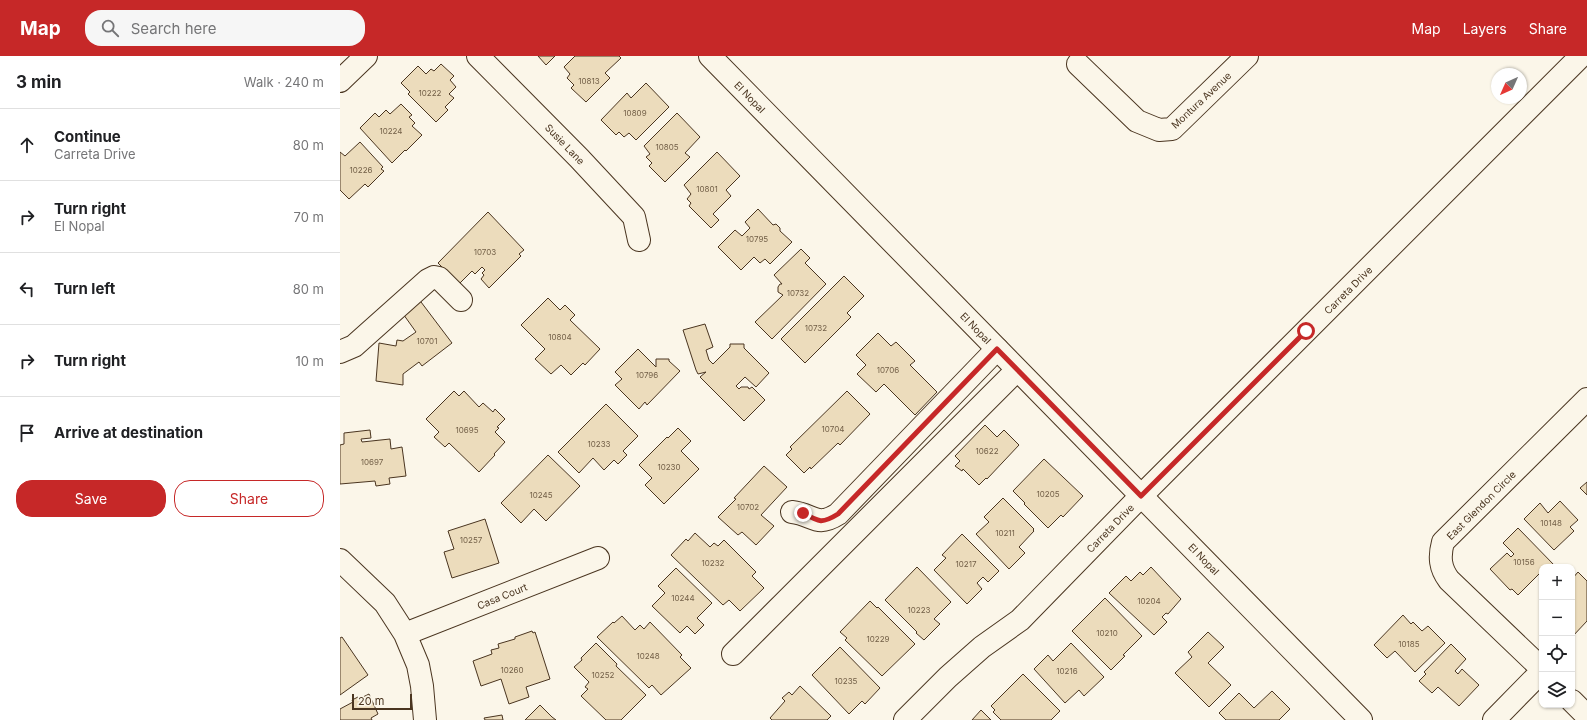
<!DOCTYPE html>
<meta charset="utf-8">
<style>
body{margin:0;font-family:Inter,sans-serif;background:#f6f6f6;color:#202124}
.controls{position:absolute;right:12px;bottom:12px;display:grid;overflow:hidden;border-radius:8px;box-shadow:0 1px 3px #0004}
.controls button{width:36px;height:36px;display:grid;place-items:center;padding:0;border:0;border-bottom:1px solid #e0e0e0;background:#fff;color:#202124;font:20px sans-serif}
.compass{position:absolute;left:1151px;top:12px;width:36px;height:36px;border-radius:50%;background:#fff;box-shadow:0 1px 3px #0004;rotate:225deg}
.scale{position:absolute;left:12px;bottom:10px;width:60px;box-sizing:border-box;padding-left:4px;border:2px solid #4a3520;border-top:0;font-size:11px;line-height:14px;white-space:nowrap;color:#4a3520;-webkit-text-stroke:3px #fbf6e9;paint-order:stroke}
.stop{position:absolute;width:12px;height:12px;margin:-9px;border:3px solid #c62828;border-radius:50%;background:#fff}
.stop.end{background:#c62828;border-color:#fff;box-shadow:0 1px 4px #0008}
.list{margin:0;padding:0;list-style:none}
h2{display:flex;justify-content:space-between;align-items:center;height:52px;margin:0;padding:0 16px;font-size:17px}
h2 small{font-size:13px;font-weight:400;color:#757577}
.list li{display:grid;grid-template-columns:26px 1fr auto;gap:12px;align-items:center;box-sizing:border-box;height:72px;padding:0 16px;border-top:1px solid #e0e0e0}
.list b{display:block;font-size:15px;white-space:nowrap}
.list p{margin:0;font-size:13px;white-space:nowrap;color:#757577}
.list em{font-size:13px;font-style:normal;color:#757577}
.actions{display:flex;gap:8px;padding:12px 16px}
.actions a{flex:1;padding:9px 0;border:1px solid #c62828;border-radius:16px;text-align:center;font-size:14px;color:#c62828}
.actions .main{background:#c62828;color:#fff}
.icon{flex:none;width:22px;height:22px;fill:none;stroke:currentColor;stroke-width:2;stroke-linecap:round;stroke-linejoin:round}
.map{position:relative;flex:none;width:1247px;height:664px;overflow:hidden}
header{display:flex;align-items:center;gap:24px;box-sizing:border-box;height:56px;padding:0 20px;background:#c62828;color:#fff}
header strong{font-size:19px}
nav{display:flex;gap:22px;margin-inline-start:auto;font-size:14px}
.search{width:280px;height:36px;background:#f6f6f6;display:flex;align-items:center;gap:10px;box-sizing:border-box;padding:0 14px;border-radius:16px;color:#757577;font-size:15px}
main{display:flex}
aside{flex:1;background:#fff}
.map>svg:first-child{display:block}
</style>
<header>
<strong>Map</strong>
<div class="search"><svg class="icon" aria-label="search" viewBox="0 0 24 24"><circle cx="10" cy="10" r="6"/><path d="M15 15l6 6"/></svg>Search here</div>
<nav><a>Map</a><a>Layers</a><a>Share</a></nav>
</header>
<main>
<aside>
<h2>3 min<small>Walk · 240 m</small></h2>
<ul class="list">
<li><svg class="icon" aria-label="ahead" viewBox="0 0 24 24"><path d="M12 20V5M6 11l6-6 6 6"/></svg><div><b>Continue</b><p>Carreta Drive</p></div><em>80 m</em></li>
<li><svg class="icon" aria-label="right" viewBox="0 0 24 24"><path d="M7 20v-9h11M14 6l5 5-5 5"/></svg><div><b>Turn right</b><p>El Nopal</p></div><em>70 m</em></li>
<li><svg class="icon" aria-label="left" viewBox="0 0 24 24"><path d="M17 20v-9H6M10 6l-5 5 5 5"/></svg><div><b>Turn left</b></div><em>80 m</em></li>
<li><svg class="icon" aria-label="right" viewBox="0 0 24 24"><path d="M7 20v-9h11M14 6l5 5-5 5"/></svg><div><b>Turn right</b></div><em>10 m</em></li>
<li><svg class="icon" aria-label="arrive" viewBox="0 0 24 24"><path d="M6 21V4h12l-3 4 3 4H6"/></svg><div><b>Arrive at destination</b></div></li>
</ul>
<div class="actions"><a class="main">Save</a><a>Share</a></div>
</aside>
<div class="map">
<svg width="1247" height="664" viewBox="0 0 1247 664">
<rect width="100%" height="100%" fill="#fbf6e9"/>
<path fill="#ecdcbc" stroke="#4a3520" d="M198 0H215L206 9Z
M235 0H279L281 2 265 17 270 22 246 46 231 32 234 29 227 22 230 18 224 11Z
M101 8 114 20 110 24 116 31 109 38 114 42 105 51 108 54 96 66 68 38 70 36 61 27 78 10 86 18 91 13 94 15Z
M306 27 329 51 296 84 289 77 284 81 279 76 276 79 261 64 287 37 291 42Z
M61 48 72 59 69 61 75 67 72 70 82 79 66 95 65 94 52 107 20 72 35 57 39 61 46 54 50 58Z
M337 57 360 81 345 97 350 101 325 126 309 110 312 107 306 101 310 98 304 90Z
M20 86 43 111 41 113 44 115 28 131 25 128 9 143 0 134V96L5 100Z
M377 96 400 120 386 134 391 140 373 158 379 164 371 172 349 150 351 147 347 143 351 138 344 129Z
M418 153 433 169 436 168 440 172V175L452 186 430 208 425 203 420 207 414 201 401 214 378 191 395 174 402 180 410 172 405 166Z
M148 156 184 194 179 198 181 200 149 232 141 223 144 219 142 217 145 214 142 211 135 218 132 215 119 228 98 207Z
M461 193 470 202 465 207 486 228 432 283 415 266 443 239 438 236V231L440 228H442L434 219Z
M504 220 524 240 507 257 511 261 465 307 441 283Z
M78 242 112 287 82 310 79 306 63 318V329L36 325 39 287 56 290 57 284 63 285 76 276 61 255Z
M208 242 220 254 225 249 235 259 230 264 260 293 245 309 243 307 231 319 221 309 211 318 195 303 205 293 181 269Z
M365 268 373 291 366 294 369 304 373 308 390 291V288H404V292L429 317 416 331 405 321 396 330 399 333 401 331H408L409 333 412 331 425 344 404 365 360 321 366 316 358 318 356 314 343 274Z
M538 277 551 290 556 286 575 305 570 309 597 336 575 359 544 328 536 336 517 318 526 309 516 299Z
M298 293 316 311V303H329V305L340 315 307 349 305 346 299 353 275 329 282 323 275 316Z
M114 335 119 340 124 335 139 351 143 347 153 356 155 353 165 363 157 371 159 372 155 376 165 386 154 398 155 399 139 416 109 387 105 391 94 381 99 376 86 363Z
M507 335 530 358 500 389 498 387 471 413 470 411 464 417 446 399 452 393 450 391Z
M266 348 298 380 283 395 287 399 278 408 274 404 264 414 253 402 239 417 218 396Z
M645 369 657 381 664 374 679 389 647 423 646 422 639 429 623 413 622 415 615 410 620 405 615 400Z
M338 372 351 385 341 395 359 413 324 448 305 429 312 422 299 409 327 381 328 382Z
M30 374 31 382 21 383 22 386 50 383 51 393 62 391 66 420 49 422 50 428 36 430 35 425 0 428V389L4 388V377Z
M208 399 240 430 206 465 194 453 181 467 161 447Z
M704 403 743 440 723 461 721 459 708 472 684 448 685 447 673 435Z
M424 410 447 431 421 459 434 470 416 489 402 476 398 479 378 461 396 443 394 442Z
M1247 426V439L1240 432Z
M663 442 694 473 693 474 694 475 679 491 685 497 669 513 636 478 649 466 644 461Z
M1220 445 1238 464 1230 471 1234 475 1214 494 1184 463 1200 447 1208 457Z
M145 463 159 507 112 522 104 496 114 493 108 475Z
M1178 472 1215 510 1202 511V521L1199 518 1178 539 1172 533 1170 534 1150 513 1167 497 1171 501 1174 498 1163 487Z
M355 477 370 491 374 487 378 490 384 484 416 516 412 520 424 532 400 555 389 544 383 549 331 499 346 483 348 485Z
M622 478 659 515 648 526 643 521 637 527 642 533 627 548 594 514 606 502 602 499Z
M577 511 611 546 594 563 600 568 584 584 576 577 577 576 545 544Z
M811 511 841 543 828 558 826 557 822 561 827 566 814 579 769 537 786 520 791 525 800 516 803 519Z
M336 512 372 547 357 562 364 569 355 578 347 570 340 577 312 550 325 537 318 530Z
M1238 516 1247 525V565L1232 581V523Z
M765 542 802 580 783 599 785 600 771 614 732 575Z
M530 545 537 552 538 551 575 588 542 620 505 584 507 582 500 576Z
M1063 559 1071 568 1073 566 1082 575 1088 570 1105 587 1075 616 1055 595 1047 602 1034 589Z
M282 560 295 574 300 569 304 573 310 566 342 599 340 601 351 612 321 639 312 629 309 632 257 581 273 566 274 567Z
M192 575 193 577 195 576 210 623 186 631 189 641 169 648 161 623 141 630 133 605 152 598 151 594 159 592 158 588 175 583V581Z
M868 576 884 591 868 607 891 629 869 651 835 617 852 601 848 596Z
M2 581 28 619 0 639V582Z
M256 587 277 608 276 610 306 639 281 664H266L241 640 248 633 245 631 249 626 234 611 242 604 241 602Z
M731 587 764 621 744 640 739 634 725 647 694 613 708 599 713 605Z
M1111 588 1126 603 1115 615 1118 618 1122 613 1139 629 1119 650 1098 631 1092 637 1079 625 1086 618 1084 616Z
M500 591 540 632 525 648 522 645 509 658 472 619Z
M683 618 720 655 711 664H661L653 656 655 654 651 650Z
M460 630 491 660 487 664H432L430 662 445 645 442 642 449 636 452 639Z
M932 635 950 653 939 664H886L879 657 899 637 914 652Z
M29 638 38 658 31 662 32 664H0V653L13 646 12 644 18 641 19 643Z
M200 649 212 661 216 664H185Z
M641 654 651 664H632Z
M162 659 163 664H145L144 662Z"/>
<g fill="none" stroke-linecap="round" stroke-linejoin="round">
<defs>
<path id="minor" d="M138 0 239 102 294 161 299 184
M738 8 797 65 819 74 832 73 907 0
M0 25 26 0
M0 296 14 290 88 224 94 221 99 222 121 244
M452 456C473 458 476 472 498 458L657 293
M0 504 45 547 65 578 78 609 82 630 85 664
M65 578 258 502
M393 598 677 314
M1202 613 1109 524C1100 512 1099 501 1103 486L1247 343
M1232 645 1247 660
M565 664 608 621 642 591 680 564 801 440 1241 0
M1154 664 1202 615"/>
<path id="major" d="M370 0 1021 664"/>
</defs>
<use href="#minor" stroke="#4a3520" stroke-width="24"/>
<use href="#major" stroke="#4a3520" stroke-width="24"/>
<use href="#minor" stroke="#fbf6e9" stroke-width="22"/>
<use href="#major" stroke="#fbf6e9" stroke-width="22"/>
</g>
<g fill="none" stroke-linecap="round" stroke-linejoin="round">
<path stroke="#c62828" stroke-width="5" d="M463 457C479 466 482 468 498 458L657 293 801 440 966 275"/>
</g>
<g text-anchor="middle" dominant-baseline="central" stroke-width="3" stroke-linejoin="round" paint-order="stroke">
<g font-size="8" fill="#725f47">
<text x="249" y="25">10813</text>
<text x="90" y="37">10222</text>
<text x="295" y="57">10809</text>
<text x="51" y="75">10224</text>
<text x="327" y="91">10805</text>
<text x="21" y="114">10226</text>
<text x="367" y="133">10801</text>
<text x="417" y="183">10795</text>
<text x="145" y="196">10703</text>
<text x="458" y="237">10732</text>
<text x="476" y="272">10732</text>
<text x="220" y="281">10804</text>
<text x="87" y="285">10701</text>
<text x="548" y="314">10706</text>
<text x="307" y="319">10796</text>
<text x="493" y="373">10704</text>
<text x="127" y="374">10695</text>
<text x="259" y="388">10233</text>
<text x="647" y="395">10622</text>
<text x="32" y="406">10697</text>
<text x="329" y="411">10230</text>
<text x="708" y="438">10205</text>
<text x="201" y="439">10245</text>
<text x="408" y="451">10702</text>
<text x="1211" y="467">10148</text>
<text x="665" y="477">10211</text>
<text x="131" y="484">10257</text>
<text x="1184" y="506">10156</text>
<text x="373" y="507">10232</text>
<text x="626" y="508">10217</text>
<text x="343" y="542">10244</text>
<text x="809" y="545">10204</text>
<text x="579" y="554">10223</text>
<text x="767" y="577">10210</text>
<text x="538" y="583">10229</text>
<text x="1069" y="588">10185</text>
<text x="308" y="600">10248</text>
<text x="172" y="614">10260</text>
<text x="727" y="615">10216</text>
<text x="263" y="619">10252</text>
<text x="506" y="625">10235</text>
</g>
<g font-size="10" fill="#4a3520" stroke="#fbf6e9">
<text transform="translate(410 41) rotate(46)">El Nopal</text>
<text transform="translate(861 44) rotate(-43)">Montura Avenue</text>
<text transform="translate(225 88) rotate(46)">Susie Lane</text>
<text transform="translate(1008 234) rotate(-45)">Carreta Drive</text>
<text transform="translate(636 272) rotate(46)">El Nopal</text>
<text transform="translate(1141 449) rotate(-45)">East Glendon Circle</text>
<text transform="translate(770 472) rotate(-46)">Carreta Drive</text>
<text transform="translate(864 503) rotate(46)">El Nopal</text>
<text transform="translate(162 540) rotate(-22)">Casa Court</text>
</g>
</g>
</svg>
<div class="controls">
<button>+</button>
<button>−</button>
<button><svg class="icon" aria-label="locate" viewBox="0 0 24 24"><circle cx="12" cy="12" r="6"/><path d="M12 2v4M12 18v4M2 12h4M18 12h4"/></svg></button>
<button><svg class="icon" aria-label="layers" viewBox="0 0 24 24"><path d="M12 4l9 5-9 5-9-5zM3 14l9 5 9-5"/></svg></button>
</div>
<svg class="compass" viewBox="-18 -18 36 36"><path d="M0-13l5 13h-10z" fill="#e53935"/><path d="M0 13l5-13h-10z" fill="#757577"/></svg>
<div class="scale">20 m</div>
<div class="stop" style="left:966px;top:275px"></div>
<div class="stop end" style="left:463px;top:457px"></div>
</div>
</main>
